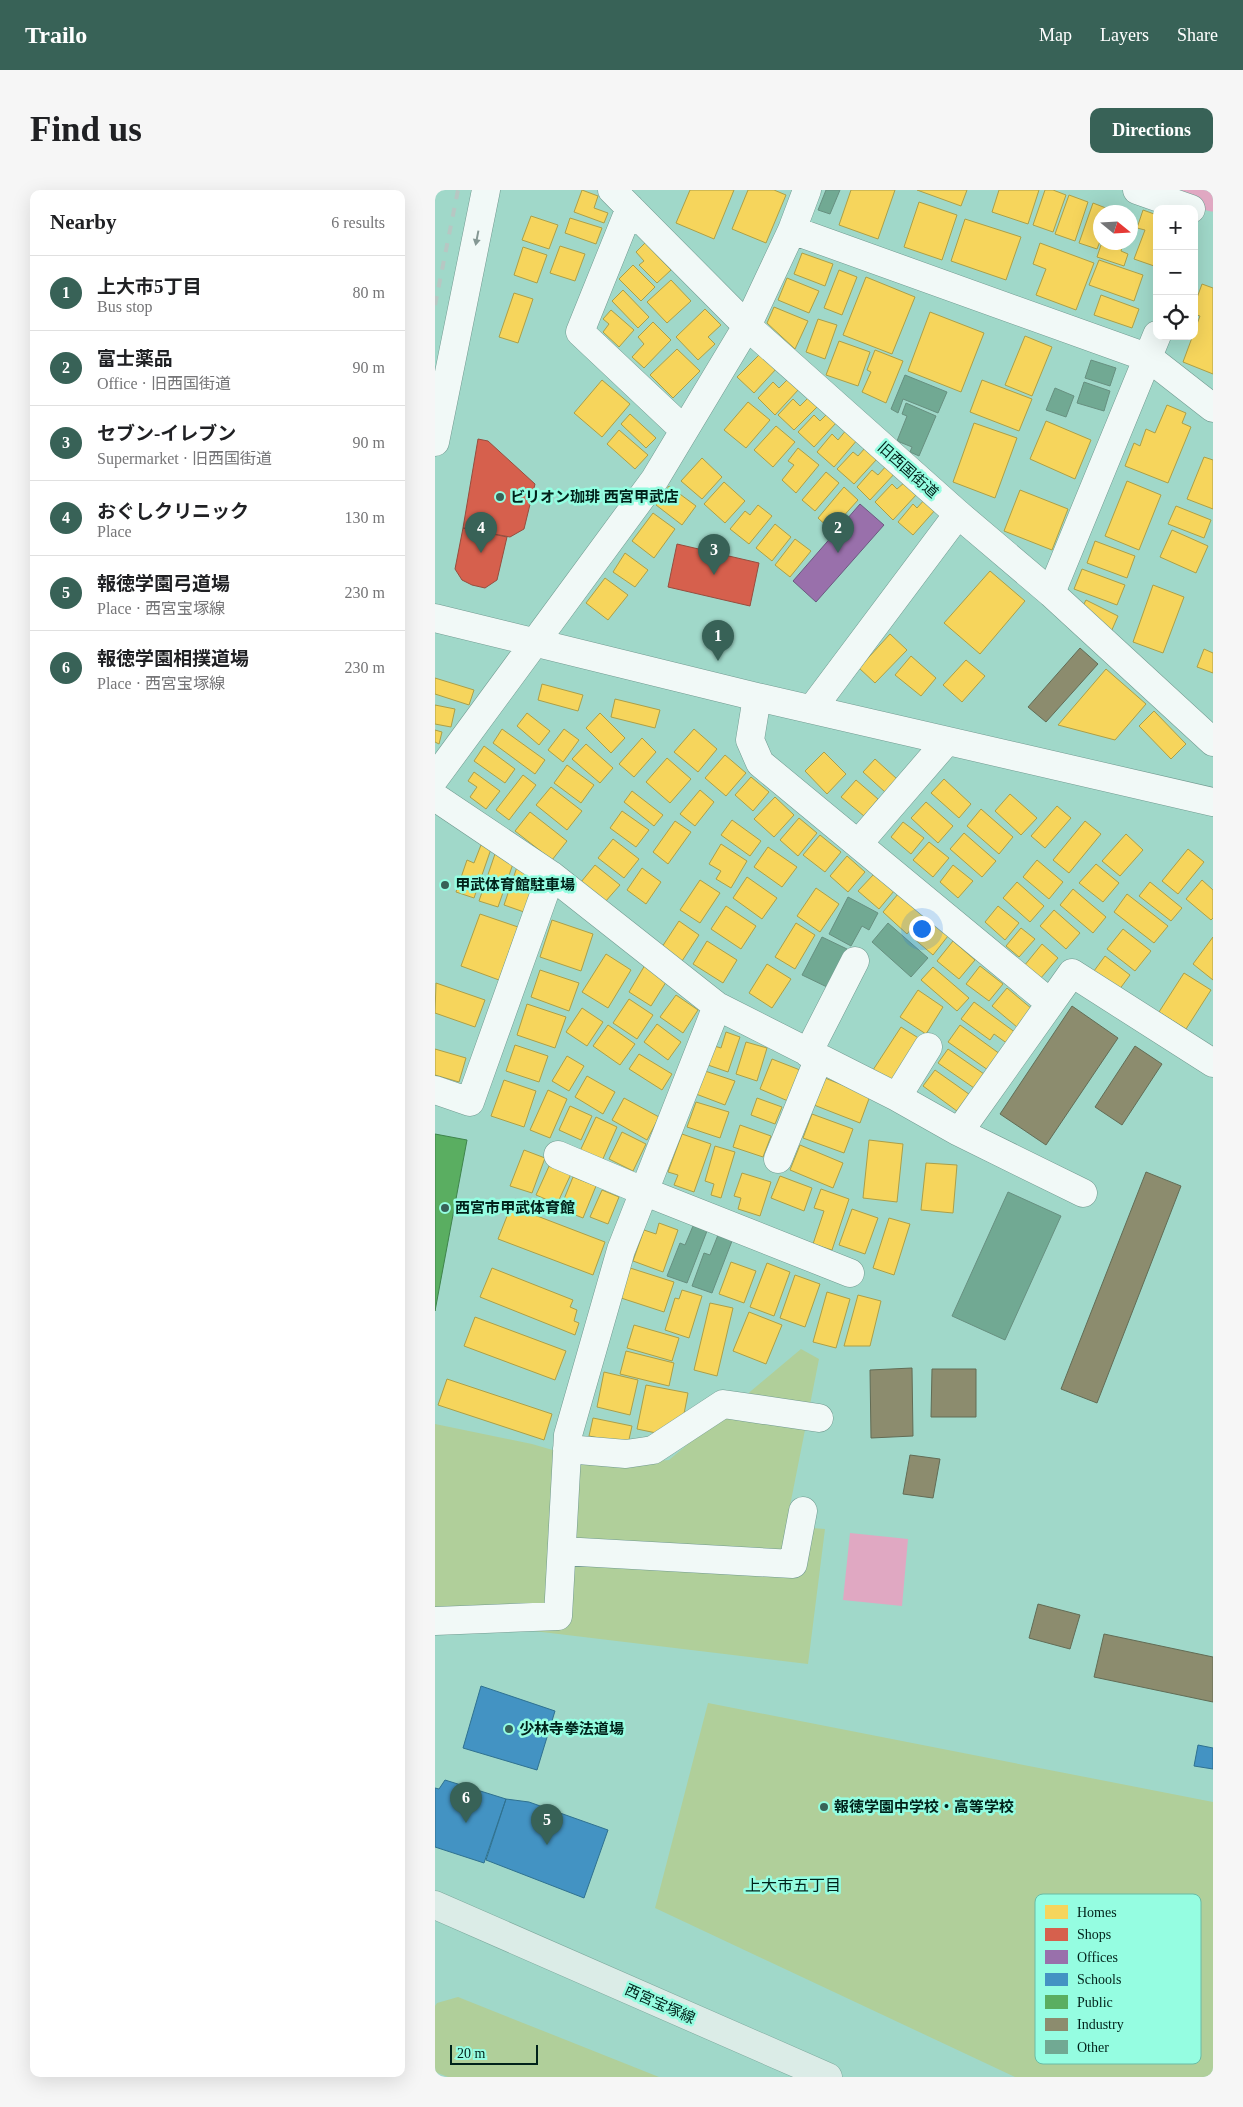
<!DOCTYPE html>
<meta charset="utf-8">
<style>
body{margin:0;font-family:"Times New Roman","Noto Sans JP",serif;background:#f6f6f6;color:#202124}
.controls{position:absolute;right:15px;top:15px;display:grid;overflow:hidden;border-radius:10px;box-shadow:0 5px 20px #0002}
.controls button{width:45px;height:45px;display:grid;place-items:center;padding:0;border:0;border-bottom:1px solid #e0e0e0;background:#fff;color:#202124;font:25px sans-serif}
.compass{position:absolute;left:658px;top:15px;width:45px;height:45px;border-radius:50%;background:#fff;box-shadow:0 5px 20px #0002;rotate:108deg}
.scale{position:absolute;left:15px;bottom:12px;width:88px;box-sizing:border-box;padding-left:5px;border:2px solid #00221a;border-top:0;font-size:14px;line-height:18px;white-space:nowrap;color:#00221a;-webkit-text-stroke:4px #95fde1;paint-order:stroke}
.you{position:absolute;left:486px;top:738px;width:18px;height:18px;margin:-12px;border:4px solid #fff;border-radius:50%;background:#1a73e8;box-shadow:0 0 0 8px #1a73e833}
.badge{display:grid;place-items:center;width:32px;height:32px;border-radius:50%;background:#386257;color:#fff;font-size:16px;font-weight:700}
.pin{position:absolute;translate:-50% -41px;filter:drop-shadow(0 1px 2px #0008)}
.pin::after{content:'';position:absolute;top:26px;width:18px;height:15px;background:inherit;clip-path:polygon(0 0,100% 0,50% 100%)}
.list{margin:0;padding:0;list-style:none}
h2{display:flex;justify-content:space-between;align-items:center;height:65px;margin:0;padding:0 20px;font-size:21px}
h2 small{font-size:16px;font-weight:400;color:#757577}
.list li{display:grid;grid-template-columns:32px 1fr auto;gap:15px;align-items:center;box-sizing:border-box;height:75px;padding:0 20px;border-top:1px solid #e0e0e0}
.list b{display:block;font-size:19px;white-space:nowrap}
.list p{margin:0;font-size:16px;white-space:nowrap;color:#757577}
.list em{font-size:16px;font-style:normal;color:#757577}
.icon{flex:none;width:28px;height:28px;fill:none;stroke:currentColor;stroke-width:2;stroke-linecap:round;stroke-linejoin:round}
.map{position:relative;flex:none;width:778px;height:1887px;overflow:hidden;border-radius:10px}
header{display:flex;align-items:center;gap:30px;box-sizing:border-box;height:70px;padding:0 25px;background:#386257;color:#fff}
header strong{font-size:24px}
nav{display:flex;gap:28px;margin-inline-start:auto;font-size:18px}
.intro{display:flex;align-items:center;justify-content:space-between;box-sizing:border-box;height:120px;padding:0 30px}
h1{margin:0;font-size:35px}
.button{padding:12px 22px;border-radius:10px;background:#386257;color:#fff;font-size:18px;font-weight:700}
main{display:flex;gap:30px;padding:0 30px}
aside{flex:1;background:#fff;border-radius:10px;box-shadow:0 5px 20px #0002}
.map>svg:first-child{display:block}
</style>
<header>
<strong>Trailo</strong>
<nav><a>Map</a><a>Layers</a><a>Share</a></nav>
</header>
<div class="intro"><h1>Find us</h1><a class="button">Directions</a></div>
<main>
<aside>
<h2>Nearby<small>6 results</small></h2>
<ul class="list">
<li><span class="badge">1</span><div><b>上大市5丁目</b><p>Bus stop</p></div><em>80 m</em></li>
<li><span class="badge">2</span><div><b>富士薬品</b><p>Office · 旧西国街道</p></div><em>90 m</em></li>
<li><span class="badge">3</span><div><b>セブン-イレブン</b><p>Supermarket · 旧西国街道</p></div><em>90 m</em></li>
<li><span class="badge">4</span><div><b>おぐしクリニック</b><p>Place</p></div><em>130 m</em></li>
<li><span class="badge">5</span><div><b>報徳学園弓道場</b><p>Place · 西宮宝塚線</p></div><em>230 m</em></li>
<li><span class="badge">6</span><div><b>報徳学園相撲道場</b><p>Place · 西宮宝塚線</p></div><em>230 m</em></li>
</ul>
</aside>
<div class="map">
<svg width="778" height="1887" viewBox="0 0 778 1887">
<rect width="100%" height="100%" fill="#a0d8c9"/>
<path fill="#b0cf9a" d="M366 1159 384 1169 351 1336 390 1339 373 1474 82 1439 0 1432V1234L97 1254 169 1275 234 1270Z
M273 1513 778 1612V1887H580L220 1718Z
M23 1807 224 1887H13L0 1882V1816L2 1813Z"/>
<path fill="#e0a8c2" d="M415 1343 473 1349 467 1416 408 1410Z"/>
<path fill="#f6d55c" stroke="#ac9f48" d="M147 0 163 6 159 18 173 23 169 33 139 22Z
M255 0H299L279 49 241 33Z
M313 0H339L351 5 331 53 297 39Z
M416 0H460L443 49 404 35Z
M482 0H532L526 16Z
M564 0H604L593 34 557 22Z
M610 0H618L631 5 618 42 598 35Z
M634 5 653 12 640 51 620 44Z
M484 12 522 25 507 70 469 57Z
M658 13 676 20 675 22H666V49L662 59 644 53Z
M708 20 722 25V77L699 69 710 40 702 38Z
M96 26 123 35 114 59 87 50Z
M135 28 167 38 161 54 130 43Z
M530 29 586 47 571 90 516 71Z
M667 52H689L686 61 693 64 689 76 662 67Z
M210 53 236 80 222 93 204 75 209 71 201 62Z
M605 53 659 73 641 120 601 105 611 79 598 74Z
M125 56 150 64 140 91 115 83Z
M88 57 112 65 102 93 79 85Z
M367 63 398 74 390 96 359 84Z
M664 70 708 85 699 111 654 95Z
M198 75 220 97 206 111 184 89Z
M404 80 422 87 407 125 389 118Z
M431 87 480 107 457 164 408 145Z
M352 88 384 101 374 123 343 110Z
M236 90 256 111 232 133 212 112Z
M767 94 778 98V184L748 172 765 126 759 124V116Z
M188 100 214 127 203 138 177 111Z
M79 103 98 109 83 153 64 147Z
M666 105 704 119 697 138 659 125Z
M339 117 373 131 360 159 332 133Z
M270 119 286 135 273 147 280 154 263 170 241 147Z
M176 120 199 140 184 157 168 142 174 134 168 129Z
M495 122 549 143 526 202 473 181Z
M383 129 402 135 390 169 371 162Z
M218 132 236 150 209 178 197 167 209 154 203 147Z
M590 146 617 157 597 206 570 195Z
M404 151 435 162 423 196 391 185Z
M242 159 265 181 238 208 215 185Z
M440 160 468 171 451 213 427 202 436 182 432 180Z
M326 163 342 178 319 203 302 187Z
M353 189 364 199 340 225 323 208 338 192 344 198Z
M167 190 195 214 167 247 139 223Z
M547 190 597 209 584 241 535 222Z
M375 206 384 215 359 240 343 225 358 209 365 216Z
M313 212 335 230 311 258 289 240Z
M732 215 751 223 747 233 756 237 733 293 690 276 699 253 705 256 711 239 720 243Z
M195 224 221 248 211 258 186 234Z
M392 224 401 233 379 257 363 242 379 225 385 231Z
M611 231 656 250 640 289 595 269Z
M539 233 582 248 560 308 518 292Z
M341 236 360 252 338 277 319 260Z
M412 239 423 249 399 277 382 262 397 244 403 250Z
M184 240 213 265 200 279 172 254Z
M363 258 384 275 361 303 347 290 359 275 353 271Z
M430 258 442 269 419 294 402 279 418 262 423 266Z
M769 267 778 270V319L752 309Z
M267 268 287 287 267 309 246 291Z
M453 274 461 282 435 310 422 297 437 280 443 285Z
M391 282 404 293 380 321 367 310Z
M692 291 726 305 704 360 670 346Z
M289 292 310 311 290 333 269 314Z
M470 292 482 304 458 330 440 312 457 294 462 299Z
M234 296 261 316 247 335 221 315Z
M409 297 423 310 396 340 383 328Z
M585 300 633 319 617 360 569 341Z
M490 309 501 319 478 345 463 332 478 314 482 318Z
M323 315 337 326 314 354 295 339 310 321 315 325Z
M741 316 776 330 769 348 733 334Z
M218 323 240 339 219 368 197 351Z
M340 334 356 347 337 371 321 358Z
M737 340 773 356 761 383 725 367Z
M360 349 376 361 355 387 340 375Z
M660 351 700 366 692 388 652 373Z
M190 363 213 380 200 397 178 382Z
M647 379 690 395 682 415 639 399Z
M555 381 590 411 545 464 509 433Z
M170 388 193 405 173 430 151 413Z
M718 395 749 407 728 463 698 452Z
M651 410 683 426 676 442 647 418Z
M455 444 472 460 440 493 424 478Z
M769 459 778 463V483L762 477Z
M476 466 501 488 486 506 460 485Z
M531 470 550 486 527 512 508 495Z
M671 479 711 514 680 550 623 535Z
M0 488 39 500 34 515 0 504Z
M107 494 148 505 143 521 103 510Z
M180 509 225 520 220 538 176 527Z
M0 515 20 519 16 537 0 534Z
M719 521 751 554 736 569 704 536Z
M92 523 115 541 104 555 82 536Z
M165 523 190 548 176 563 151 538Z
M67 539 110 570 100 584 58 553Z
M129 539 144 550 128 572 113 560Z
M259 539 282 559 263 582 239 562Z
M0 540 7 542 4 554 0 552Z
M207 548 221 562 199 587 184 574Z
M151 554 178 578 165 593 137 569Z
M49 556 80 579 70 593 39 571Z
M389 562 411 584 392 604 370 581Z
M290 565 311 583 291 606 270 588Z
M232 568 256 589 235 613 211 592Z
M440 569 462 589 450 602 428 582Z
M132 575 159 595 146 613 119 593Z
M39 582 65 601 51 619 35 607 42 597 33 591Z
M88 585 101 595 74 630 61 620Z
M316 587 334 602 318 621 300 605Z
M509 589 536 614 524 628 496 603Z
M421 590 443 609 429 626 406 607Z
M116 597 147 621 132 640 101 615Z
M265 600 279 612 260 636 245 624Z
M197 601 228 625 219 636 189 612Z
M575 604 602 628 586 645 560 621Z
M340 607 359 625 339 647 319 629Z
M491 612 518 636 503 653 476 628Z
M622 616 636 628 610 658 596 646Z
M546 619 578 647 564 664 532 636Z
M187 621 214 640 201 657 175 638Z
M95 622 132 651 117 670 80 641Z
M364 628 382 643 363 666 345 650Z
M297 630 326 651 315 666 286 645Z
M240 631 256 642 233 674 218 662Z
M650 631 666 644 634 683 618 670Z
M468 632 489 648 476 664 456 647Z
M529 643 561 671 547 687 515 659Z
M691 644 708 660 685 686 667 671Z
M385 645 406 662 390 682 368 665Z
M178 649 204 669 189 688 163 668Z
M494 652 514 668 498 687 478 670Z
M286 654 312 671 296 698 281 689 286 681 274 674Z
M46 655 56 659 39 708 21 702 32 670 39 673Z
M333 657 362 677 347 697 319 677Z
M753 659 769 672 743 704 727 691Z
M61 661 80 668 63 717 44 711Z
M412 666 430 682 413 702 395 686Z
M602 670 628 692 614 709 588 687Z
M661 674 684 693 668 712 644 693Z
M160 675 185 695 170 712 146 692Z
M518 675 538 691 523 708 505 692Z
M82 677 102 684 89 722 69 715Z
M207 678 226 692 211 714 192 700Z
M439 684 459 701 444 719 423 701Z
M312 687 342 708 327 729 298 708Z
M265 690 285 703 265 733 245 720Z
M767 690 778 700V728L776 730 751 709Z
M582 692 609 716 595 732 568 708Z
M715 692 747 718 736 731 704 706Z
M381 698 404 714 385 742 362 726Z
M638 699 671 727 658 743 625 715Z
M463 704 488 725 472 744 448 722Z
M692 704 733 736 719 753 679 722Z
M291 716 321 736 306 759 276 739Z
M563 716 584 733 570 750 550 732Z
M619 720 645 743 631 759 605 736Z
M45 724 83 737 64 790 26 776Z
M492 728 513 746 498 765 477 747Z
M117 730 158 744 146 781 105 767Z
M244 731 264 745 247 771 227 757Z
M361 733 380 745 360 779 340 767Z
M586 738 600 749 584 767 571 756Z
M688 739 716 761 700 781 672 759Z
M778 747V790L758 774Z
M272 751 302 770 288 793 258 774Z
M518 751 540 770 524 789 502 771Z
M607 754 623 768 605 789 589 776Z
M171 764 196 780 173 818 147 802Z
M670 766 695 785 684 800 659 781Z
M332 774 356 789 337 818 314 803Z
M210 775 233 789 216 816 194 802Z
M545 776 568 794 554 811 531 794Z
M498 777 534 808 522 821 486 790Z
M105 780 144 793 134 821 96 807Z
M749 783 776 800 751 839 724 822Z
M1 793 50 810 40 837 0 823Z
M572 798 597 819 582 837 557 816Z
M483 800 508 817 491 844 465 827Z
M241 805 263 820 248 843 225 827Z
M194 809 218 825 202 849 178 833Z
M539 812 581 843 573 854 559 844 555 850 526 829Z
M92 814 131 827 120 858 82 845Z
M147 818 168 832 152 856 131 842Z
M222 834 246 852 233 870 209 852Z
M173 835 200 854 185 875 158 856Z
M525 835 565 864 553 880 513 852Z
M466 837 485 849 458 892 438 880Z
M291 842 305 847 293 882 270 874 276 855 286 858Z
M311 852 332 858 322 891 301 884Z
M80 855 113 866 104 892 71 881Z
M0 859 31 868 24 892 0 885Z
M513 859 549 884 539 898 503 873Z
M204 864 237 884 227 900 194 879Z
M132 866 149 876 134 901 117 891Z
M337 869 365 880 353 911 325 899Z
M500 880 538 907 526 924 488 896Z
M270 881 300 891 290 915 261 904Z
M152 886 180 902 168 924 140 907Z
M390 888 435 906 425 933 379 915Z
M69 890 101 901 89 937 56 926Z
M113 900 132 909 115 948 95 940Z
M189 908 224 927 212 950 177 930Z
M322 908 347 917 340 934 316 925Z
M261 912 294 922 285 948 252 937Z
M135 916 157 926 146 950 124 940Z
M377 924 418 939 409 963 368 948Z
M161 927 182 937 167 971 145 961Z
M305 935 336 946 328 967 298 957Z
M187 942 211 954 198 981 174 969Z
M247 944 276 954 259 1002 239 995 243 985 233 982Z
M434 950 468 954 462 1012 428 1008Z
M365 955 408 973 398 998 355 980Z
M280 956 300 962 286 1008 276 1005 279 994 270 991Z
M89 960 110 968 97 1003 75 996Z
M491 973 522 975 518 1023 486 1020Z
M115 974 136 984 122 1014 101 1005Z
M307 983 336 992 325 1026 303 1019 306 1008 299 1006Z
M345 986 377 998 369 1021 336 1008Z
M138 987 161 996 148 1028 125 1019Z
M386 999 414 1009 397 1060 378 1054 389 1021 379 1018Z
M167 1000 184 1007 173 1034 155 1027Z
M76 1016 170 1052 158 1085 63 1049Z
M417 1019 443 1028 430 1064 404 1055Z
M454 1028 475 1034 459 1085 438 1078Z
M224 1033 243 1040 228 1082 198 1071 209 1040 221 1044Z
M296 1072 321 1081 309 1113 284 1104Z
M332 1073 355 1082 339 1126 315 1117Z
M192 1077 239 1092 229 1122 183 1107Z
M57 1078 138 1110 135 1117 142 1120 139 1131 144 1133 140 1145 45 1107Z
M360 1085 385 1094 370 1137 345 1128Z
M247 1100 267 1106 254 1148 230 1140 240 1108 244 1109Z
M392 1102 415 1109 401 1158 378 1152Z
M423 1105 446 1111 435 1156H409Z
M275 1113 298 1118 282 1186 259 1180Z
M314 1122 347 1135 331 1174 298 1161Z
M40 1127 131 1161 120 1190 29 1156Z
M199 1135 244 1148 237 1171 192 1158Z
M191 1161 239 1173 234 1196 185 1184Z
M169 1182 203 1190 195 1225 162 1217Z
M12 1189 117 1224 109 1250 3 1215Z
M211 1195 253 1203 248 1229 226 1244 202 1239Z
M158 1228 197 1236 193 1254 154 1246Z"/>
<path fill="#d6604d" stroke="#964d3e" d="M43 249 53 251 100 294 89 339 75 347 28 338Z
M28 338 72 347 62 390 50 398 37 395 27 390 20 379Z
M242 354 324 373 315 416 233 397Z"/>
<path fill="#9970ab" stroke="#6b5980" d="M425 314 449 335 381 412 358 391Z"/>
<path fill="#4393c3" stroke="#2f7190" d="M46 1496 120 1521 102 1580 28 1558Z
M763 1555 778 1558V1579L759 1576Z
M10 1590 71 1609 49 1673 0 1657V1598L4 1599Z
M71 1609 94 1612 173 1640 149 1708 51 1670Z"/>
<path fill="#5aae61" stroke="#3f844c" d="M0 944 32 950 0 1121Z"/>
<path fill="#8c8c6e" stroke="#626c55" d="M645 458 663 474 611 532 593 517Z
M637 816 683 848 611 955 565 924Z
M700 856 727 874 687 935 660 917Z
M711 982 746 996 662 1213 626 1199Z
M477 1178 478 1246 436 1248 435 1180Z
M497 1179H541V1227H496Z
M475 1265 505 1269 498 1308 468 1304Z
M603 1414 645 1425 635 1459 594 1448Z
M669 1444 778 1467V1512L659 1487Z"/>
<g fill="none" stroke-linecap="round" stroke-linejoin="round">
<path stroke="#e0a8c2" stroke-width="31" d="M755 0 778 6"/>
</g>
<path fill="#71a993" stroke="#679080" d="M391 0H405L395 24 383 20Z
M656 170 681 178 675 196 650 188Z
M470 185 512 202 503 223 468 209 463 223 456 219Z
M649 192 675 201 669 221 642 213Z
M620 198 639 206 631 227 611 220Z
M471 213 501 226 484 266 475 262 477 257 462 251 472 226 467 224Z
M413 707 443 723 434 740 427 736 416 756 394 744Z
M453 733 493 768 476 787 437 752Z
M387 747 412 759 392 797 367 785Z
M573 1002 626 1026 570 1150 517 1126Z
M258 1036 272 1041 252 1093 232 1086 245 1053 250 1055Z
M283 1045 297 1051 277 1103 257 1096 269 1063 275 1065Z"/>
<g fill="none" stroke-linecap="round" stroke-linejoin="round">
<defs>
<path id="minor" d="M177 0 312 136 523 324 616 403 778 552
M702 0 756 19
M195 18 145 142 249 240
M357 40 714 168 778 218
M0 252 51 0
M616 403 722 145
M0 428 322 507 778 612
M322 507 315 550 325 573 614 812
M377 519 523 324
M0 588 220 289 312 136 357 40 372 0
M0 607 116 685 282 816 462 907 524 942 637 783 778 873
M423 654 512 551
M373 863 420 771
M0 900 35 912 116 685
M462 907 493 857
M524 942 648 1003
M123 965 208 1001 415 1083
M343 969 384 868
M132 1259 191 1264 218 1260 288 1214 384 1228
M127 1361 358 1374 368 1321
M0 1431 123 1426 133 1245 186 1060 282 816"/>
<path id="major" d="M0 1715 393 1887"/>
</defs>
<use href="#minor" stroke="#719a90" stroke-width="29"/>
<use href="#major" stroke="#7da99d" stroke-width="29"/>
<use href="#minor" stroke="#f1f9f7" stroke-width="28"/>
<use href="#major" stroke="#dbece7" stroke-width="28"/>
<path stroke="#b7c7c3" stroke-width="4" stroke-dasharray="9 9" stroke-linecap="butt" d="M0 115 23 0"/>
</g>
<defs><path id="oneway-solid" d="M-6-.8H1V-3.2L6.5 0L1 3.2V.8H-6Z" transform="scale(1.25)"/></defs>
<use fill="#859894" href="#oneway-solid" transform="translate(42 48) rotate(101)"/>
<g fill="#386257" stroke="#95fde1" stroke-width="2">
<circle cx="65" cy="307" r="5"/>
<circle cx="10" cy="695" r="5"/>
<circle cx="10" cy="1018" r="5"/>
<circle cx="74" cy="1539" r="5"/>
<circle cx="389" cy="1617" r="5"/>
</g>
<g text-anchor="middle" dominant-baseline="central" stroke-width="5" stroke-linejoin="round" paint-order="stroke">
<g font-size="15" fill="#00221a" stroke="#95fde1">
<text transform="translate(473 280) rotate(42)">旧西国街道</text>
<text transform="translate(225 1814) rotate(24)">西宮宝塚線</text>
</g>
<g font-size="15" font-weight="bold" fill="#00221a" stroke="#95fde1" text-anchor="start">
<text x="75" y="307">ビリオン珈琲 西宮甲武店</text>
<text x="20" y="695">甲武体育館駐車場</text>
<text x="20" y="1018">西宮市甲武体育館</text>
<text x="84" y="1539">少林寺拳法道場</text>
<text x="399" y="1617">報徳学園中学校・高等学校</text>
</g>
<g font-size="16" fill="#00221a" stroke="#95fde1">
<text x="358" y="1695">上大市五丁目</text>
</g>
</g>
<rect x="600" y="1704" width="166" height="170" rx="8" fill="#95fde1" stroke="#68bba5" stroke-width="1"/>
<rect x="610" y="1715" width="23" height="14" fill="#f6d55c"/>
<rect x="610" y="1738" width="23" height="13" fill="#d6604d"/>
<rect x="610" y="1760" width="23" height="14" fill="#9970ab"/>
<rect x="610" y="1783" width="23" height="13" fill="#4393c3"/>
<rect x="610" y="1805" width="23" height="14" fill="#5aae61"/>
<rect x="610" y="1828" width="23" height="13" fill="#8c8c6e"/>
<rect x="610" y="1850" width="23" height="14" fill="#71a993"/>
<g font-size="14" fill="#00221a">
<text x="642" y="1727">Homes</text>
<text x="642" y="1749">Shops</text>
<text x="642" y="1772">Offices</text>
<text x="642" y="1794">Schools</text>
<text x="642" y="1817">Public</text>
<text x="642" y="1839">Industry</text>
<text x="642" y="1862">Other</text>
</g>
</svg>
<div class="controls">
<button>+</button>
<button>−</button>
<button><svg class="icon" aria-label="locate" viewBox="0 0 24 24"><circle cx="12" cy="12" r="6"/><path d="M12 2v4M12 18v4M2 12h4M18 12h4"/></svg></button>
</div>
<svg class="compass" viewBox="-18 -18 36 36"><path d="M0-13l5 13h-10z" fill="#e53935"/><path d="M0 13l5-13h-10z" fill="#757577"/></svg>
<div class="scale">20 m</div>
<div class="you"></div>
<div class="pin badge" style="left:283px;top:471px">1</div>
<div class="pin badge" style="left:403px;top:363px">2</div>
<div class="pin badge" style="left:279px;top:385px">3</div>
<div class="pin badge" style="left:46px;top:363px">4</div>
<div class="pin badge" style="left:112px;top:1655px">5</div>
<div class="pin badge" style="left:31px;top:1633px">6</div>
</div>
</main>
